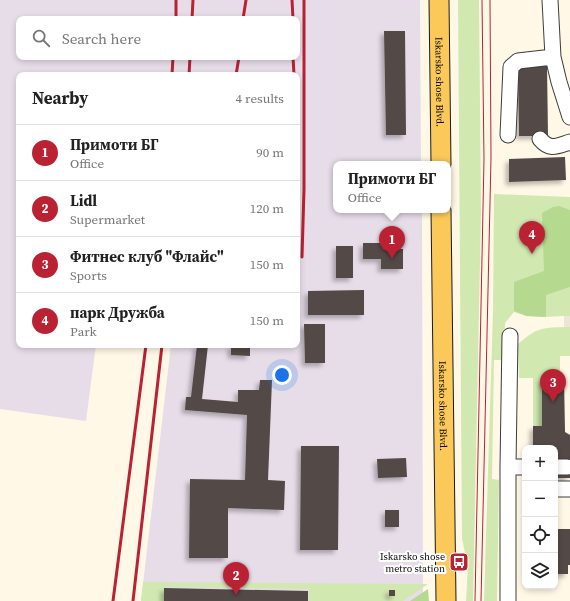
<!DOCTYPE html>
<meta charset="utf-8">
<style>
body{margin:0;font-family:"Source Serif 4",serif;background:#f2f2f2;color:#222}
.controls{position:absolute;right:12px;bottom:12px;display:grid;overflow:hidden;border-radius:8px;box-shadow:0 2px 6px #0003}
.controls button{width:36px;height:36px;display:grid;place-items:center;padding:0;border:0;border-bottom:1px solid #e0e0e0;background:#fff;color:#222;font:20px sans-serif}
.you{position:absolute;left:282px;top:375px;width:14px;height:14px;margin:-10px;border:3px solid #fff;border-radius:50%;background:#1a73e8;box-shadow:0 0 0 6px #1a73e833}
.badge{display:grid;place-items:center;width:26px;height:26px;border-radius:50%;background:#ba2133;color:#fff;font-size:13px;font-weight:700}
.pin{position:absolute;translate:-50% -33px;filter:drop-shadow(0 1px 2px #0008)}
.pin::after{content:'';position:absolute;top:21px;width:14px;height:12px;background:inherit;clip-path:polygon(0 0,100% 0,50% 100%)}
.popup{position:absolute;left:333px;top:161px;width:118px;height:52px;box-sizing:border-box;display:grid;place-content:center;border-radius:8px;background:#fff;filter:drop-shadow(0 1px 3px #0005);font-size:13px;white-space:nowrap;color:#767676}
.popup b{font-size:15px;color:#222}
.popup::after{content:'';position:absolute;left:50%;top:100%;margin-left:-8px;border:8px solid transparent;border-top-color:#fff}
.list{margin:0;padding:0;list-style:none}
h2{display:flex;justify-content:space-between;align-items:center;height:52px;margin:0;padding:0 16px;font-size:17px}
h2 small{font-size:13px;font-weight:400;color:#767676}
.list li{display:grid;grid-template-columns:26px 1fr auto;gap:12px;align-items:center;box-sizing:border-box;height:56px;padding:0 16px;border-top:1px solid #e0e0e0}
.list b{display:block;font-size:15px;white-space:nowrap}
.list p{margin:0;font-size:13px;white-space:nowrap;color:#767676}
.list em{font-size:13px;font-style:normal;color:#767676}
.icon{flex:none;width:22px;height:22px;fill:none;stroke:currentColor;stroke-width:2;stroke-linecap:round;stroke-linejoin:round}
.map{position:relative;flex:none;width:570px;height:601px;overflow:hidden}
.search{position:absolute;background:#fff;box-shadow:0 2px 6px #0003;left:16px;top:16px;width:284px;height:44px;display:flex;align-items:center;gap:10px;box-sizing:border-box;padding:0 14px;border-radius:8px;color:#767676;font-size:15px}
.panel{position:absolute;background:#fff;box-shadow:0 2px 6px #0003;left:16px;top:72px;width:284px;height:276px;border-radius:8px}
.map>svg:first-child{display:block}
</style>
<div class="map">
<svg width="570" height="601" viewBox="0 0 570 601">
<defs>
<filter id="shadow"><feDropShadow dx="-3.5" dy="3.5" stdDeviation="2" flood-color="#0004"/></filter>
</defs>
<rect width="100%" height="100%" fill="#fff8e6"/>
<path fill="#e7dde9" fill-rule="evenodd" d="M0 0H420L421 164H336V210H422L423 601H141L171 345H297V75H19V345H96L86 421 0 409ZM19 19H297V57H19Z"/>
<path fill="#d1e8b1" d="M458 0H479L481 213 473 601H466L468 566 462 539Z
M494 194 570 197V356H560V378L542 379V426H533V378H519L518 344C537 328 540 328 564 327V316C546 317 531 318 514 312L505 323 504 360H494L492 479 499 480 497 601H484L493 311Z
M143 582 428 584 403 601H309V589L164 587V601H141Z"/>
<path fill="#b6d990" d="M559 206 570 210V287L546 295V317L526 316 514 311V282L544 271 542 213 553 207Z
M428 589 429 601H410Z"/>
<path fill="#ece5d8" d="M564 316H570V327H564Z"/>
<path fill="#524a46" filter="url(#shadow)" d="M384 31H405L406 135H386Z
M547 66 548 136H519L518 67Z
M565 157 566 180 509 182V159Z
M363 243H383V249H403V269H381V259H363Z
M336 246H353V278H336Z
M364 290V315H308V291Z
M304 324H325V363H305Z
M197 345H208L202 399 238 402V390H259L260 380H272L268 480 285 481 284 510 228 508V558H189L190 479 245 480 247 415 185 410 186 397H191Z
M231 345H250V356L231 355Z
M542 378H564L565 432 570 435V469L555 461V448H533V426H542Z
M301 446H339L338 550H300Z
M406 458 407 477 378 478 377 459Z
M555 471H570V478H555Z
M385 510H399V527H385Z
M555 529H570V565H568V574H555Z
M164 588 308 591V601H164Z
M389 590H395V596H389Z"/>
<g fill="none" stroke-linecap="round" stroke-linejoin="round">
<defs>
<path id="minor" d="M550 0 553 57 559 82 570 117
M508 135 511 67 518 61 553 57
M540 139C550 151 557 146 570 142
M508 467H525
M555 467H567
M555 489H570
M508 601V467L510 336"/>
<g id="major">
<path id="s1" d="M439 0 441 164"/>
<path id="s2" d="M441 210 446 601"/>
</g>
</defs>
<use href="#minor" stroke="#3c3c3c" stroke-width="17"/>
<use href="#major" stroke="#1a1a1a" stroke-width="21"/>
<use href="#minor" stroke="#fff" stroke-width="15"/>
<use href="#major" stroke="#fbc95a" stroke-width="19"/>
<path stroke="#ba2133" stroke-width="1" d="M475 601 484 159 482 0
M481 601 491 158 490 0"/>
<path stroke="#ba2133" stroke-width="3" d="M292 0 293 19
M176 19V0
M192 19 193 0
M243 19 246 0
M293 57 294 75
M172 75 173 57
M189 75 190 57
M236 75 239 57
M302 257 304 189V0
M113 601 146 345
M133 601 162 345"/>
</g>
<defs>
<symbol id="bus-square" viewBox="-11 -11 22 22"><rect x="-9" y="-9" width="18" height="18" rx="4" fill="#ba2133" stroke="#fff"/><path d="M-5-6H5V4H4V6H2V4H-2V6H-4V4H-5ZM-3.5-4V0h7V-4ZM-3.5 1.2v1.5H-2V1.2ZM2 1.2v1.5H3.5V1.2Z" fill="#fff"/></symbol>
</defs>
<g fill-rule="evenodd">
<use href="#bus-square" x="448" y="551" width="22" height="22"/>
</g>
<g text-anchor="middle" dominant-baseline="central" stroke-width="4" stroke-linejoin="round" paint-order="stroke">
<g font-size="10" fill="#090909" stroke="#fff">
<text stroke="none"><textPath href="#s1" startOffset="82">Iskarsko shose Blvd.</textPath></text>
<text stroke="none"><textPath href="#s2" startOffset="196">Iskarsko shose Blvd.</textPath></text>
</g>
<g font-size="10" fill="#090909" stroke="#fff" text-anchor="end">
<text x="445" y="556">Iskarsko shose<tspan x="445" dy="12">metro station</tspan></text>
</g>
</g>
</svg>
<div class="controls">
<button>+</button>
<button>−</button>
<button><svg class="icon" aria-label="locate" viewBox="0 0 24 24"><circle cx="12" cy="12" r="6"/><path d="M12 2v4M12 18v4M2 12h4M18 12h4"/></svg></button>
<button><svg class="icon" aria-label="layers" viewBox="0 0 24 24"><path d="M12 4l9 5-9 5-9-5zM3 14l9 5 9-5"/></svg></button>
</div>
<div class="you"></div>
<div class="pin badge" style="left:392px;top:259px">1</div>
<div class="popup"><b>Примоти БГ</b>Office</div>
<div class="pin badge" style="left:236px;top:595px">2</div>
<div class="pin badge" style="left:553px;top:402px">3</div>
<div class="pin badge" style="left:532px;top:254px">4</div>
<div class="search"><svg class="icon" aria-label="search" viewBox="0 0 24 24"><circle cx="10" cy="10" r="6"/><path d="M15 15l6 6"/></svg>Search here</div>
<section class="panel">
<h2>Nearby<small>4 results</small></h2>
<ul class="list">
<li><span class="badge">1</span><div><b>Примоти БГ</b><p>Office</p></div><em>90 m</em></li>
<li><span class="badge">2</span><div><b>Lidl</b><p>Supermarket</p></div><em>120 m</em></li>
<li><span class="badge">3</span><div><b>Фитнес клуб &quot;Флайс&quot;</b><p>Sports</p></div><em>150 m</em></li>
<li><span class="badge">4</span><div><b>парк Дружба</b><p>Park</p></div><em>150 m</em></li>
</ul>
</section>
</div>
